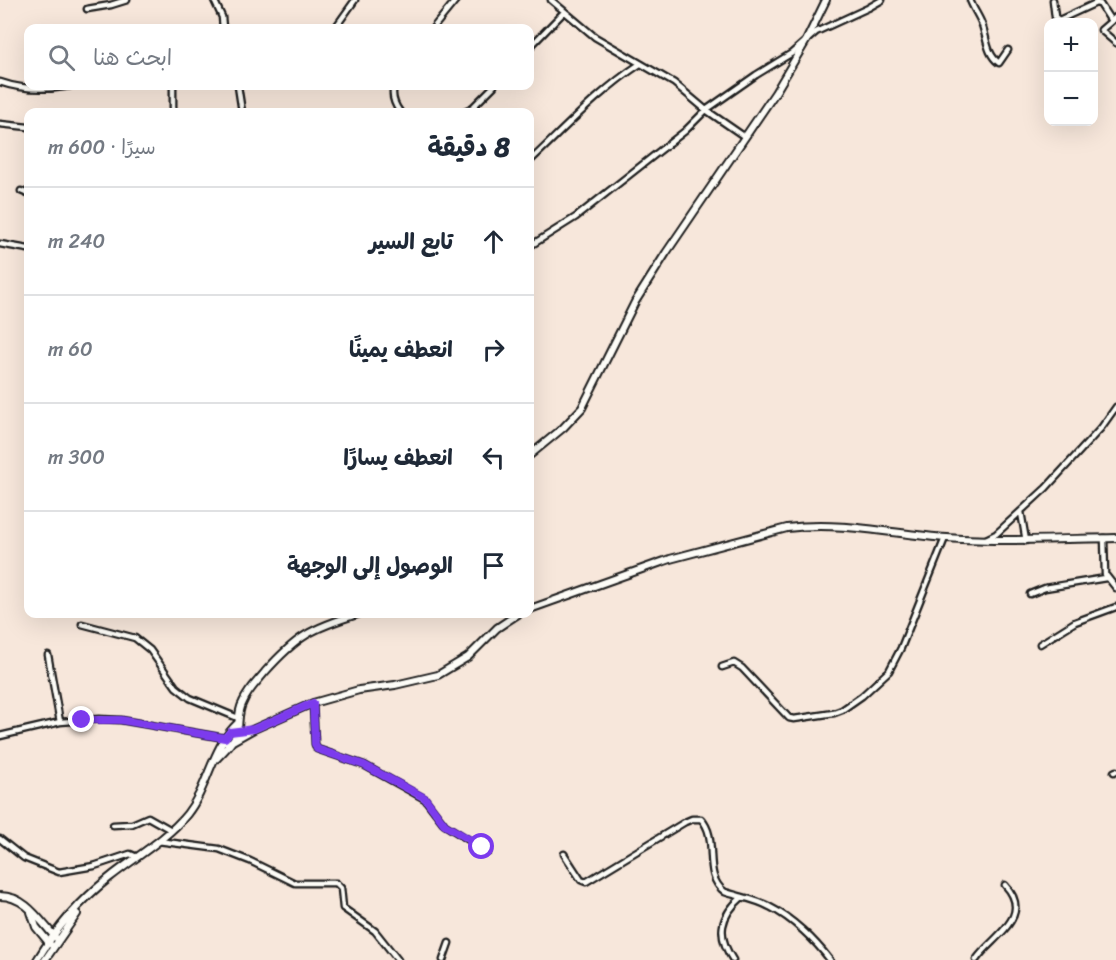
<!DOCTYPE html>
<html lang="ar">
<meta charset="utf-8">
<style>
body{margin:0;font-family:Sriracha,"Playpen Sans Arabic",sans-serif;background:#f2f2f3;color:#1f2937;direction:rtl}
.controls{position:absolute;right:18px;top:18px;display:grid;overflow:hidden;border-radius:12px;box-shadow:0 6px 24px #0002}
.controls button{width:54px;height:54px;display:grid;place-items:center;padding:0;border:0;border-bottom:2px solid #e0e1e3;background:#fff;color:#1f2937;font:30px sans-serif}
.stop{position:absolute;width:18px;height:18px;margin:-14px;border:4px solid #7c3aed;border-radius:50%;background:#fff}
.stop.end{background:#7c3aed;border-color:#fff;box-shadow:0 2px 6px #0008}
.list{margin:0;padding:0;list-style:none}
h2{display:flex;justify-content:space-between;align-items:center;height:78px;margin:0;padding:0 24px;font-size:26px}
h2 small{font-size:20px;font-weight:400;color:#747a83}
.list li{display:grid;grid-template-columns:39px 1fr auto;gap:18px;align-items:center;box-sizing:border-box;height:108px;padding:0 24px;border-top:2px solid #e0e1e3}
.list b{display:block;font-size:22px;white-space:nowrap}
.list em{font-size:20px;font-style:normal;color:#747a83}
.icon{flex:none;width:33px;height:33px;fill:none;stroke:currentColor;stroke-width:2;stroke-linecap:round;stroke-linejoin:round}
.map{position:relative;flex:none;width:1116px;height:960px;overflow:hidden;direction:ltr}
.search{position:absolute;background:#fff;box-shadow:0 6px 24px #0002;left:24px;top:24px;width:510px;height:66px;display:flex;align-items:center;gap:15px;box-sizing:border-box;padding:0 21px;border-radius:12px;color:#747a83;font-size:22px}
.panel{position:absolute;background:#fff;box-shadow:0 6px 24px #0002;left:24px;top:108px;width:510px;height:510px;border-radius:12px;direction:rtl}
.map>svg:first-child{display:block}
</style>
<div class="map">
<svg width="1116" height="960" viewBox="0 0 1116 960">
<rect width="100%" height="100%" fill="#f7e7db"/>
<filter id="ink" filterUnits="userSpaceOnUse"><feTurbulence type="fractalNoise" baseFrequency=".0167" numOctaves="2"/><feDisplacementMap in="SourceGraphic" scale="12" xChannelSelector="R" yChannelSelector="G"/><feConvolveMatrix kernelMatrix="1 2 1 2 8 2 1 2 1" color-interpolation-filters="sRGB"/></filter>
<g filter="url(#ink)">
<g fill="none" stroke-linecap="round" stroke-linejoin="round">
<defs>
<path id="minor" d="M214 0 222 17 223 28
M551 0 595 37 674 83 706 110 745 137
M970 0C973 8 978 15 981 22 987 36 986 54 999 63L1008 50
M1053 0 1055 17 1059 20 1096 3 1100 4 1111 21
M87 9 111 5 127 0
M1116 17 1101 30 1116 43
M335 28 355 0
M433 28 456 0
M530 47 564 12
M0 82C23 90 47 90 70 86
M173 86V112
M238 86 242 112
M394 86C391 96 394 104 400 112
M463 112 473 107 494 86
M0 124 28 127
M530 161C565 128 599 91 640 64
M21 191 28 194
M0 244 28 249
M530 246 576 217 685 131 706 110 756 75 792 53 816 32 868 8 882 0
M1021 512 1026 541
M1104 538 1105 574 1116 588
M986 539 996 534 1046 488 1101 428 1116 407
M1030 594 1045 588 1106 578
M82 624 135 638 150 650 176 687 190 698 238 718
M1040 644 1075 622 1116 607
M48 655 60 722
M722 667 734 663 742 668 789 718 794 719 834 713 842 710 862 696 889 671 901 648 945 538
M313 703 315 744 317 749 364 765 425 799 445 825 488 852
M0 736 60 722 99 719 121 720 225 738
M1114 772 1116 771
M113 825 132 824 148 817 171 830
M0 839 24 858 59 872 94 866 130 854 137 857
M158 841 219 849 250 861 295 883H336L341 888 343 908 375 931 398 960
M564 854 581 880 586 882 685 822 692 819H701C720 839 701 875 725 892 740 897 756 899 770 907 792 918 815 940 830 960
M443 960 449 943
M733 960C716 935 720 916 742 897
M976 960C991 937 1035 917 1005 885"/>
<path id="tertiary" d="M530 455 563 428 582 408 635 302 666 253 775 93 806 41 826 0
M530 609 670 559 787 528C841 521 893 534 947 538 1003 542 1059 539 1116 538
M222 742H231L254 729 313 703 359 690 395 685 438 675 468 657 497 628 518 614
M216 759C223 752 236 740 238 729 239 719 238 711 243 702 248 690 257 682 265 672 297 636 312 628 358 614
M0 896C27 896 41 923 58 940
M31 912 36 927 50 944
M37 960C56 929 81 900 109 878 135 857 166 840 187 814 209 786 211 748 238 723
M45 960 77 914"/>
</defs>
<use href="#minor" stroke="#1c1c1c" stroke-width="9"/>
<use href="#tertiary" stroke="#1c1c1c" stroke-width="10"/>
<use href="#minor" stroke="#fdfcf7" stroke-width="4.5"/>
<use href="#tertiary" stroke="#fdfcf7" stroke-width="6"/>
</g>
</g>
<g fill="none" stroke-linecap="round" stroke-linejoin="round" filter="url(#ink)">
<path stroke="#7c3aed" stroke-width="8" d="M82 720H121L225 738 230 732 254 729 313 703 315 744 317 749 364 765 425 798 445 825 482 847"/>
</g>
</svg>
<div class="controls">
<button>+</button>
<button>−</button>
</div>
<div class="stop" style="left:482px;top:847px"></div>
<div class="stop end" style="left:82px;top:720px"></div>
<div class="search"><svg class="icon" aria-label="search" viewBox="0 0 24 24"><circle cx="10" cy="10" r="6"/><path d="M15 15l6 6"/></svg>ابحث هنا</div>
<section class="panel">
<h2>8 دقيقة<small>سيرًا · 600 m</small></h2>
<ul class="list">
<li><svg class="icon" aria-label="ahead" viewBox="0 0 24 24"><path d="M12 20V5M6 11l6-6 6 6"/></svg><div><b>تابع السير</b></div><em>240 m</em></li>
<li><svg class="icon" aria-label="right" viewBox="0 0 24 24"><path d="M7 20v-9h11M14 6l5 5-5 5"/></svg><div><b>انعطف يمينًا</b></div><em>60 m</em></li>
<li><svg class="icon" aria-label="left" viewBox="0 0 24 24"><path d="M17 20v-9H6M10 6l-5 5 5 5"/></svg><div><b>انعطف يسارًا</b></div><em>300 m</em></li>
<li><svg class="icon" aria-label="arrive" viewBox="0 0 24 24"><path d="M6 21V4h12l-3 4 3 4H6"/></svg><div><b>الوصول إلى الوجهة</b></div></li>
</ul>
</section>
</div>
